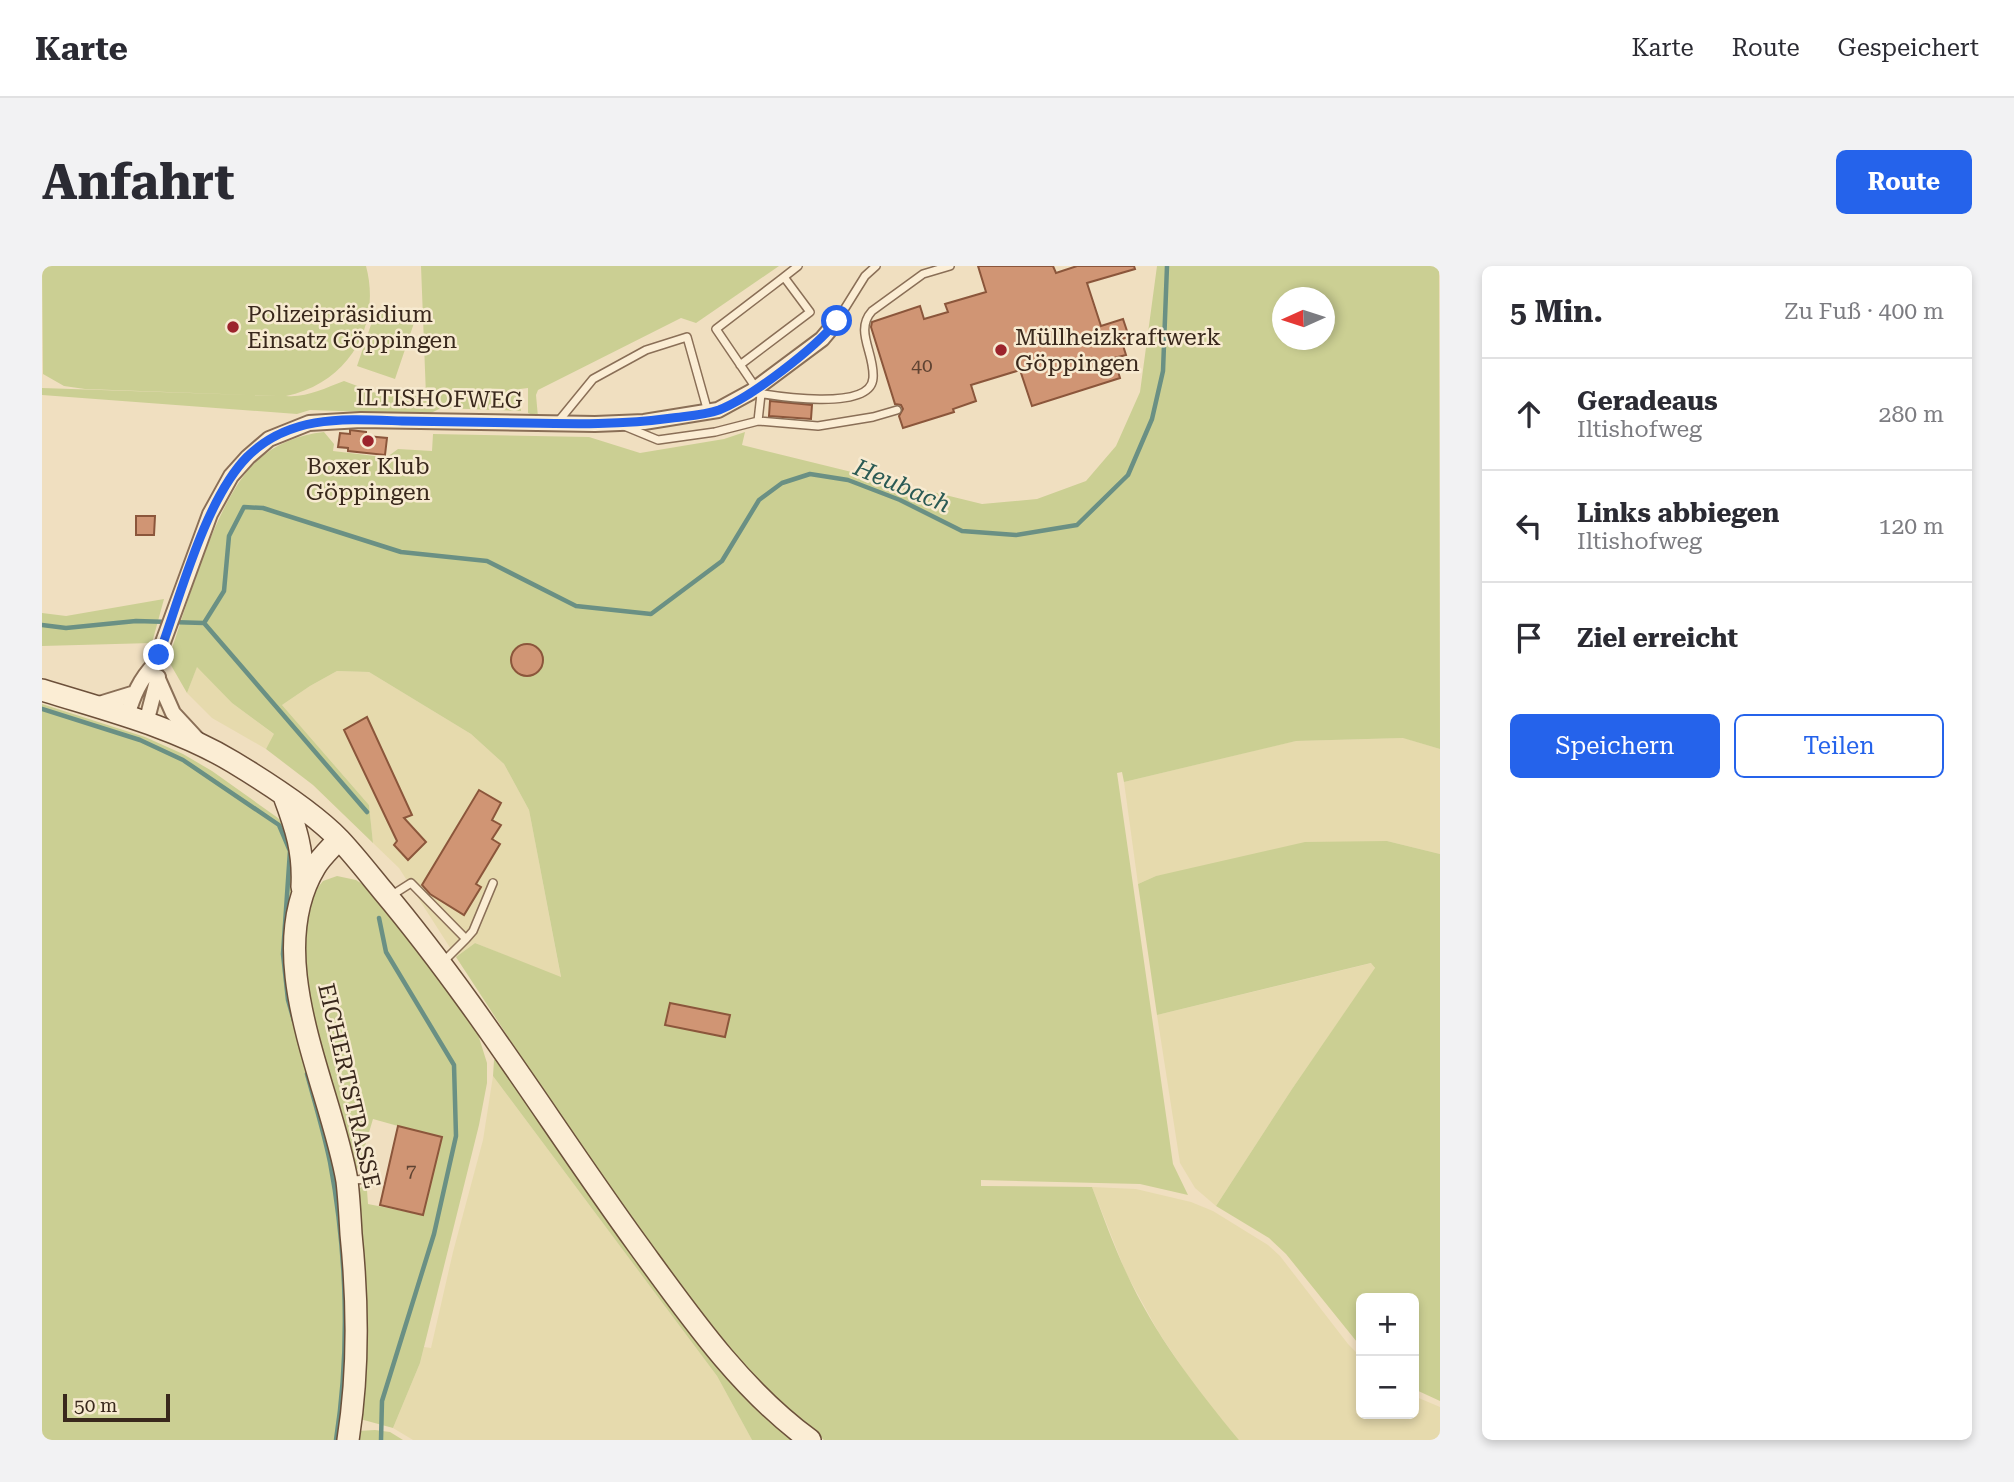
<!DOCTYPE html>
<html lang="de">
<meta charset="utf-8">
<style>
body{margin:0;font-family:"Roboto Serif",serif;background:#f2f2f3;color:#2b2b33}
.controls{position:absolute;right:21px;bottom:21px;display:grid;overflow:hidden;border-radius:10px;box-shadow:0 4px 10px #0003}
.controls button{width:63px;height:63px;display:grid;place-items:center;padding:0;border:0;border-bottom:2px solid #e1e1e2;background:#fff;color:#2b2b33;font:35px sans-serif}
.compass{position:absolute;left:1230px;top:21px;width:63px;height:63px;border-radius:50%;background:#fff;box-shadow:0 4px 10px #0003;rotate:267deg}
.scale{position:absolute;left:21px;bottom:18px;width:107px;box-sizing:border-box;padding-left:7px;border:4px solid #39281c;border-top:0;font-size:19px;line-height:24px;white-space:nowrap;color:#39281c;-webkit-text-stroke:5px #f7ead0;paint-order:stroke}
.stop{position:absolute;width:21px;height:21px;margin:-16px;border:5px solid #2563eb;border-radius:50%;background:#fff}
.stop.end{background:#2563eb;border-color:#fff;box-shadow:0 2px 7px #0008}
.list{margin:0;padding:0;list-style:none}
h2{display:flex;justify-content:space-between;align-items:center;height:91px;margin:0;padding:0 28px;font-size:30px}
h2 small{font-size:23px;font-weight:400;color:#7c7c81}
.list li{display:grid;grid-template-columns:46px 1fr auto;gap:21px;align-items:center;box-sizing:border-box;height:112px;padding:0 28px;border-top:2px solid #e1e1e2}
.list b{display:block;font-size:26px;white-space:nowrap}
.list p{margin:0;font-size:23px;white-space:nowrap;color:#7c7c81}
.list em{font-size:23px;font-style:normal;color:#7c7c81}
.actions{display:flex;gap:14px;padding:21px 28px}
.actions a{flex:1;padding:16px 0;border:2px solid #2563eb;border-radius:10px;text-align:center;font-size:24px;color:#2563eb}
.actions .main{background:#2563eb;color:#fff}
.icon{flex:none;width:38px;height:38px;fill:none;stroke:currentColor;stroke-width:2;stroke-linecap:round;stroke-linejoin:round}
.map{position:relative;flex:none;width:1398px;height:1174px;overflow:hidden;border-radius:10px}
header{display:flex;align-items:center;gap:42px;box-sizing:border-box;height:98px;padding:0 35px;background:#fff;border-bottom:2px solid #e1e1e2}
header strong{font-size:33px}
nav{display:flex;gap:38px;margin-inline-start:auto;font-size:24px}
.intro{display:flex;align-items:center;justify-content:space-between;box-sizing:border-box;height:168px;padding:0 42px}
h1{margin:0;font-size:49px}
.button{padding:18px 32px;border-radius:10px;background:#2563eb;color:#fff;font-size:24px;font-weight:700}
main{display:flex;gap:42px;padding:0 42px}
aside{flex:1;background:#fff;border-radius:10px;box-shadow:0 4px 10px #0003}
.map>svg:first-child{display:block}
</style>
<header>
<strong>Karte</strong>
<nav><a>Karte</a><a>Route</a><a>Gespeichert</a></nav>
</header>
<div class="intro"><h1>Anfahrt</h1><a class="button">Route</a></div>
<main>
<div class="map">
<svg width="1398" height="1174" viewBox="0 0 1398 1174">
<rect width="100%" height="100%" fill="#f0dfc0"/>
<path fill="#e6daad" d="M155 400 190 437 233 469 224 483 170 452 145 427Z
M295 405 327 406 429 468 462 498 487 544 519 712 433 677 414 691 357 602 331 577 327 539 240 439 268 420Z
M1362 472 1398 483V588L1345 575 1114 610 1096 618 1082 516 1253 475Z
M1330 697 1333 703 1250 823 1174 940 1153 922 1138 897 1115 749Z
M451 810 675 1110 710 1174H371L351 1162 378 1097 382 1081 389 1082 411 986 441 874Z
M1050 921 1094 923 1149 936 1171 945 1226 979 1238 990 1306 1078 1319 1091V1148H1372V1130L1398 1141V1174H1197L1158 1128 1117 1067 1084 1007Z"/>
<path fill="#cbcf93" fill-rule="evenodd" d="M0 0H324C340 60 306 117 244 130 264 132 283 122 302 115L342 130H384L379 0H737L654 57 639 52 496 124 494 129 496 151 486 147V122L478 123 479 145 399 142 387 148 268 144 255 148 0 129V122L237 130 43 123 22 120 1 108Z
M1115 0H1397L1398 483 1361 472 1254 475 1082 516 1080 506 1075 507 1131 898 1146 929 1098 918 939 914V920L1050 921C1061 950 1071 978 1084 1006 1112 1068 1154 1122 1197 1174H782L740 1142 680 1080 523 858 414 691 433 677 519 711 487 544 462 498 429 468 327 406 295 405 268 420 240 439 327 539 331 577 271 519 224 483 232 468 190 437 155 401 145 427 126 394C145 341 174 231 215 195 234 177 257 169 282 166L292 178 291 185 341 191V194L356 183 390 185 391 168 547 171 598 187 682 173 703 166 700 179 940 238 995 233 1044 215 1074 180 1098 126ZM1240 32H1282V74H1240ZM628 737 687 749 682 771 623 758Z
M334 44 372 57 353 113 315 100Z
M122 333 110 377 0 380V347L24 350Z
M0 438 103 471 141 488 170 505 236 552 246 565 253 591 247 650 295 916 307 1058 298 1174H0Z
M1345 575 1398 588V1135L1372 1123V1032H1319V1081L1244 988 1227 972 1174 940 1250 823 1333 702 1329 697 1115 749 1096 618 1114 610 1263 576Z
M295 610 314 614 328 623 434 762 445 797V817L437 859 378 1097 351 1162 318 1153 314 924 320 921 325 924 326 938 381 949 356 860 331 853 316 903 312 905 267 739 259 674 270 629 281 615Z
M455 792 754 1174H710L675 1110 451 810 452 794Z
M333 1164 348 1166 361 1174H314L316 1165Z"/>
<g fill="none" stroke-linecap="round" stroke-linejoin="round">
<path stroke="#6a9084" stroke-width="4.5" d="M162 357 325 546
M0 359 24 362 94 355 162 357 182 325 187 270 202 241 221 242 359 286 445 295 534 340 609 348 680 295 717 234 740 217 768 208 806 214 858 234 920 265 974 269 1035 259 1086 209 1110 153 1121 105 1125 0
M0 443 98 474 141 494 237 559 248 585 241 688 246 734 252 755
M337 652 344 686 412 799 414 870 392 968 340 1135 339 1174
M265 808C273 837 282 867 288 896 305 986 308 1084 294 1174"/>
</g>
<path fill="#d09574" stroke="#8b563b" stroke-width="2" d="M936 0H1011L1014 7 1035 0H1092L1093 3 1045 17 1059 60 1081 53 1087 71 1079 73 1084 89 1072 92 1078 112 990 140 978 104 929 119 934 135 911 143 912 146 861 162 857 150 861 143 859 139 853 138 829 61 830 56 878 40 882 53 906 46 903 38 944 26Z
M728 135 770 139 769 153 727 150Z
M308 164 324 166V170L345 172 343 189 306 185V182L296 181 298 167 308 168Z
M94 250H113L112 269H94Z
M469 394a16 16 0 1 1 32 0a16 16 0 1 1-32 0Z
M325 451 370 549 362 552 384 576 366 594 352 579 355 575 302 464Z
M437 524 459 537 450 554 459 559 450 573 458 578 434 618 439 621 422 649 388 628 380 619Z
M628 737 688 749 683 771 623 759Z
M356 860 400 871 381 949 338 939Z"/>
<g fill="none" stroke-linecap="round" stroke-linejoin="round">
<defs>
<path id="lane" d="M742 11 756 0
M795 55 823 10 834 0
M698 99 768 46 742 11 674 63 714 122
M709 126C732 130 829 146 831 112 833 87 812 65 830 45L881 8 908 0
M716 155 776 160 831 151 855 144
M515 157 551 113 604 84 645 71 666 146
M582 160 616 174 673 166 716 155 719 128
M347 631 369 617 424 673 400 697
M424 673 431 665 451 617
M309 914 332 913"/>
<path id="street" d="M116 413 131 447 156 474
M54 439 93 427
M85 450C91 430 98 413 113 398L168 248 189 210 206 191 227 173 267 157 319 154 553 158 602 156 676 144 709 126 780 73 795 55
M104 457 116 411"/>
<path id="secondary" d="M0 424C64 444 133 461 191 496 224 516 272 547 298 574 313 590 327 608 341 625 435 737 511 862 596 979 647 1049 698 1123 768 1174
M242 530C254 562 262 586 260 621
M297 573C289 582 279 591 273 601 218 692 289 821 305 915 307 932 308 950 309 968 316 1037 317 1105 306 1174"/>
</defs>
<use href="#lane" stroke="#8a6f57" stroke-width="10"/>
<use href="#street" stroke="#8a6f57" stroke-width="18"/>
<use href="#secondary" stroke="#6c503a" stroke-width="24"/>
<use href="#lane" stroke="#fbedd4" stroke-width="7"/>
<use href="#street" stroke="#fbedd4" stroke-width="14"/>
<use href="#secondary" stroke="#fbedd4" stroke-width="21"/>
</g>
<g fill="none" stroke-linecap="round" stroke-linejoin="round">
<path stroke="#2563eb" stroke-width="9" d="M117 389C138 331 163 234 205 191 248 148 304 153 360 155 400 156 441 156 482 157 532 158 580 159 630 152 645 150 663 149 677 144 710 131 773 82 795 55"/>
</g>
<g fill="#9c242c" stroke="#f7ead0" stroke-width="2.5">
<circle cx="191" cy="61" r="7"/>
<circle cx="959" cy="84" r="7"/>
<circle cx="326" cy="175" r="7"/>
</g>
<g text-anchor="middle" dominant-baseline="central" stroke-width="5" stroke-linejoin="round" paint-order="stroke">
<g font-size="19" fill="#5f4332">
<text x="880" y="99">40</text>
<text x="369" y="905">7</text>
</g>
<g font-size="23" fill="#39281c" stroke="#f7ead0" text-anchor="start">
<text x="205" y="48">Polizeipräsidium<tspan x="205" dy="26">Einsatz Göppingen</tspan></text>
<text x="973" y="71">Müllheizkraftwerk<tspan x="973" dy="26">Göppingen</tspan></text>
<text x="326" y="200" text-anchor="middle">Boxer Klub<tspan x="326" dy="26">Göppingen</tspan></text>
</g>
<g font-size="23" fill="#39281c" stroke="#f7ead0">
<text transform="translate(397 133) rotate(1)">ILTISHOFWEG</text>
<text transform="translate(307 820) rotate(77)">EICHERTSTRASSE</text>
</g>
<g font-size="24" font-style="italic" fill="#2a5a54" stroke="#f7ead0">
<text transform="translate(860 220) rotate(23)">Heubach</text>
</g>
</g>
</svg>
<div class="controls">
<button>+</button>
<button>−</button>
</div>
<svg class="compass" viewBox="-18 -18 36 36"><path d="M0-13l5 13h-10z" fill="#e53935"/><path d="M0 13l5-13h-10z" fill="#7c7c81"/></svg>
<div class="scale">50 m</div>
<div class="stop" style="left:795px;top:55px"></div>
<div class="stop end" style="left:117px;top:389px"></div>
</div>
<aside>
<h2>5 Min.<small>Zu Fuß · 400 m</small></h2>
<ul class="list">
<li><svg class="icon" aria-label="ahead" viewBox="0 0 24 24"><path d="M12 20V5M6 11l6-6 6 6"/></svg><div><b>Geradeaus</b><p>Iltishofweg</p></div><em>280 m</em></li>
<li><svg class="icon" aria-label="left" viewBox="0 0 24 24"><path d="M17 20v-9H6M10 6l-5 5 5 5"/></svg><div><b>Links abbiegen</b><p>Iltishofweg</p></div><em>120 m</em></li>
<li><svg class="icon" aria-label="arrive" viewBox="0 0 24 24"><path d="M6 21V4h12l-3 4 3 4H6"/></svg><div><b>Ziel erreicht</b></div></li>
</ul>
<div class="actions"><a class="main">Speichern</a><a>Teilen</a></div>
</aside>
</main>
